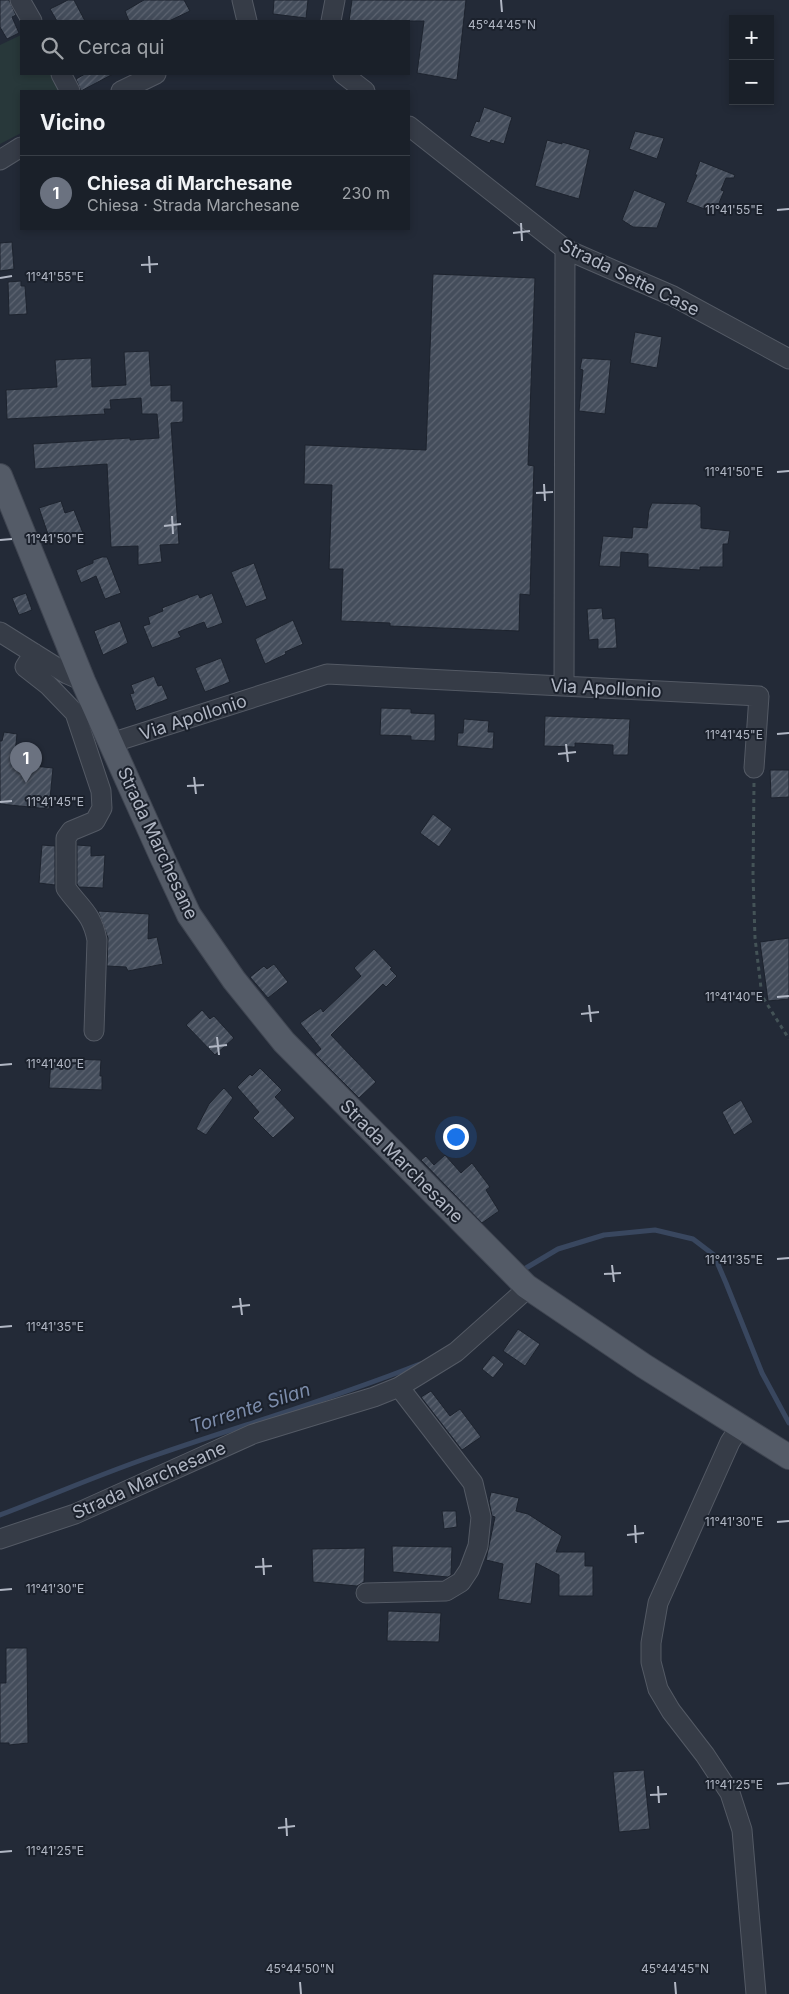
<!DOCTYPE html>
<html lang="it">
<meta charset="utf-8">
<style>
body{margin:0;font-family:Inter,sans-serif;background:#272d35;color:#f1f3f6}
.controls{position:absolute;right:15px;top:15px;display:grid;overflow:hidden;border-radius:0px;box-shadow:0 2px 8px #0003}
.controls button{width:45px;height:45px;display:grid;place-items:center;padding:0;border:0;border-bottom:1px solid #383e46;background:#1a2029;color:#f1f3f6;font:25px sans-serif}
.you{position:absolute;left:455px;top:1136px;width:18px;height:18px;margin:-12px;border:4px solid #fff;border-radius:50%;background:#1a73e8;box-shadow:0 0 0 8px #1a73e833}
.badge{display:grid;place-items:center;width:32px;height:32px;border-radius:50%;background:#8caaee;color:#fff;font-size:16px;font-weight:700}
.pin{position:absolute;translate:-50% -41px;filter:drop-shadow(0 1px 2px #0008)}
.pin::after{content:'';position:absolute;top:26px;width:18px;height:15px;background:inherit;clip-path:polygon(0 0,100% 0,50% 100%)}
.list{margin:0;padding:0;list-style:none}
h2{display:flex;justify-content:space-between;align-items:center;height:65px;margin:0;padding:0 20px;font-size:21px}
h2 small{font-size:16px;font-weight:400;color:#9fa3a8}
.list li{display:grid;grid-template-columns:32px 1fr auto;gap:15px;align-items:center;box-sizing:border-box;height:75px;padding:0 20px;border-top:1px solid #383e46}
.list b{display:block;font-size:19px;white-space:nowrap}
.list p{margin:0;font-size:16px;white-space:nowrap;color:#9fa3a8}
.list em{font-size:16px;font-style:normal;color:#9fa3a8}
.icon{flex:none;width:28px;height:28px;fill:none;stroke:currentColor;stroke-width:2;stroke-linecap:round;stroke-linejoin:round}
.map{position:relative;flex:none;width:789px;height:1994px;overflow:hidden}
.search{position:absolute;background:#1a2029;box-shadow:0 2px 8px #0003;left:20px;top:20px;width:390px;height:55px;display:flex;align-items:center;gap:12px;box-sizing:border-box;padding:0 18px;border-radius:0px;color:#9fa3a8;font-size:19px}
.panel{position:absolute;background:#1a2029;box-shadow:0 2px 8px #0003;left:20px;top:90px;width:390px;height:140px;border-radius:0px}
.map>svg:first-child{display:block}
</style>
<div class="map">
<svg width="789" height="1994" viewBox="0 0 789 1994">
<defs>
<pattern id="building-hatch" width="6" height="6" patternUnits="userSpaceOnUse" patternTransform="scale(1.25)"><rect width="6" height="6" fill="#444d5b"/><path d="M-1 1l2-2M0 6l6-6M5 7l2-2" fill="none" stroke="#5d6471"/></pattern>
</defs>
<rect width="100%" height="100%" fill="#232a37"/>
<path fill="#28383a" d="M21 35V74H51L60 91H21V133L0 144V45Z"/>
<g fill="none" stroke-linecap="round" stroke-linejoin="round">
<path stroke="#39475f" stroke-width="5" d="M526 1268 558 1249 604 1235 655 1230 693 1239 714 1255 726 1283 762 1373 789 1423
M0 1515C53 1495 105 1472 159 1454 246 1424 335 1398 420 1364"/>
</g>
<path fill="url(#building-hatch)" stroke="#1d232e" d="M0 0H9L16 15 12 17 19 33 7 39 0 27Z
M68 0H74L85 21H57L50 9Z
M144 0H184L190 11 169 21H129L125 11Z
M274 0H308L306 18 273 14Z
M352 0H466L457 80 417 73 424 21H349Z
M85 74H113L81 91 76 79Z
M484 107 512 117 504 144 491 140 490 143 470 136 476 121 479 122Z
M635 131 664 138 657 159 629 149Z
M547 140 562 144V142L590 150 579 199 535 186Z
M700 161 735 175 734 178H726L721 190 724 191 715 213 686 202 697 175H695Z
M634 190 666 203 657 228 633 227 622 220Z
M12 242 14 269 0 271V243Z
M433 274 535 278 528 465 534 466 530 595 520 594 519 631 390 626V623L341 621 343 569H329L332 485 304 484 305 445 426 450Z
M21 281V286H25L27 314 9 315 8 282Z
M635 332 662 337 657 368 630 363Z
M149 351 151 386 171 385V401H183V422L171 423 179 544 160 545 162 562 138 565V546L111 547 107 464 35 469 33 444 130 438V440L159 438 157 414H142L141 398 110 400 111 409H104L105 414 7 419 6 390 57 387 55 360 91 358 92 387 126 385 124 352Z
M582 358 611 360 605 414 579 411 583 370 580 369Z
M61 501 65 513 74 510 83 533 62 540 60 536 50 540 39 508Z
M652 503 696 504 701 507V528L730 531 728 544H723V567H700V570L648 567V554L621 552 620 567 599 566 603 536 632 538 633 527 647 528 649 510Z
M102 557H107L121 593 105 599 96 576 81 583 76 570 93 563V560Z
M254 563 267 599 246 607 231 572Z
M26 593 32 610 19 615 12 598Z
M212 593 223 623 207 629 204 622 178 632 181 637 152 648 143 626 150 624 148 617 163 611 162 608 198 594 200 598Z
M602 608 603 619 615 618 617 648 598 649V639L589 640 587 609Z
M293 620 303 644 285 652 286 654 265 664 255 639Z
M120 621 128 643 103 655 94 631Z
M221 658 230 682 205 692 195 668Z
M154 676 158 686 162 685 168 699 136 711 130 694 134 693 131 685Z
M381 708 411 709V713L435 714V741L411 740V736L380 735Z
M545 716 630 719 628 755H613V745L575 743V747L544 746Z
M464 719 489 721 488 732H494L493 749 457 746 458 733H463Z
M4 732 17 734 14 764 53 768 49 809 0 804V741H2Z
M770 770H789V797L771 798Z
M433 814 452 829 439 847 420 833Z
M42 845 55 846V885L39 883Z
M77 845 91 846V856L105 855 103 888 79 887 77 884Z
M98 911 149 914 148 939 157 937 163 964 128 971 126 967 107 966 108 938Z
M789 938V999L768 1001 760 942Z
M374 949 392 968 390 969 397 976 386 987 383 984 331 1035 376 1082 359 1098 315 1054 321 1049 300 1023 321 1008 323 1012 361 976 354 968Z
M274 964 288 982 268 998 250 977 264 966 267 969Z
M202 1010 210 1019 214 1016 234 1038 215 1055 186 1025Z
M67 1059 101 1060 100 1076H102V1090L49 1088 51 1060Z
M260 1068 282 1090 275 1097 295 1118 273 1138 253 1118 259 1112 237 1087 250 1074 252 1076Z
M224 1088 233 1098 206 1135 196 1129 209 1104Z
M741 1100 753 1122 734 1135 722 1112Z
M445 1155 461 1173 472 1163 490 1187 486 1190 499 1211 482 1223 421 1160 426 1156 434 1165Z
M518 1329 540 1344 525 1366 503 1351Z
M493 1355 504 1364 493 1378 482 1369Z
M431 1391 450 1416 460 1409 481 1437 462 1450 421 1397Z
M491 1492 519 1498 516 1511 528 1514 562 1536 556 1552H585V1566H593V1596H559V1575L536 1563 531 1604 498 1599 503 1564 486 1560 495 1517 492 1516 489 1501Z
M442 1511H456L457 1527 444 1529Z
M392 1546 452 1547 451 1575 448 1577 393 1572Z
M365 1548 364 1582 357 1586 313 1582 312 1549Z
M388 1611 441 1613 439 1642 387 1641Z
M6 1648H27L28 1743 9 1745V1743H0V1683H6Z
M644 1770 650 1829 619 1832 613 1772Z"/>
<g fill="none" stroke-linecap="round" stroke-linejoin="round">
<defs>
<path id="minor" d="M20 0 32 21
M242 0 247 21
M331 21 335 0
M61 74 70 91
M343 74 365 91
M121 91 156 74
M409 126 565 249 673 296 789 359
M0 160 21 147
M0 632 67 674 83 681
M34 653 25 667 48 685 75 713 101 791 102 808 95 821 71 831 66 838V888C80 908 92 913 97 940L94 1031
M564 686 565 249
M111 743 327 674 759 696 754 768
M740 1427 730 1442 658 1603 651 1643V1662L658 1689 671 1711 705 1755 730 1793 742 1830 756 1994
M0 1539 75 1514 253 1434 374 1397 399 1387 456 1352 519 1296 526 1286
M366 1593 446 1591 461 1582 469 1570 478 1546 481 1517 473 1483 399 1387"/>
<path id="major" d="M0 476 83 681 162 857 189 915 234 980 284 1042 526 1286 644 1366 789 1457"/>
</defs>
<use href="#minor" stroke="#545a65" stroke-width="21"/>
<use href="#major" stroke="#3f4551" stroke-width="26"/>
<path stroke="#445357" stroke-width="3" stroke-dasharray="4 4" stroke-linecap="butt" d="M754 783 753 875 755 938 762 996 789 1039"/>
<use href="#minor" stroke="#363c47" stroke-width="19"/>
<use href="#major" stroke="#545b67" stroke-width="24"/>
</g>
<path fill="none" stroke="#b1b7c4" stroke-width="2" d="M501 0 502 12M777 210 789 209M521 223 522 241M513 233 530 231M149 256 150 273M141 265 158 264M0 278 12 276M777 472 789 471M544 484 545 501M536 493 553 492M172 516 173 534M164 526 181 524M0 540 12 539M777 734 789 733M566 744 568 762M558 754 576 752M194 777 196 794M187 786 204 785M0 802 12 801M777 997 789 996M589 1005 591 1022M581 1014 599 1012M217 1037 219 1055M209 1047 227 1045M0 1065 12 1064M777 1259 789 1258M612 1265 614 1282M604 1274 621 1273M240 1298 242 1315M232 1307 250 1305M0 1327 12 1326M777 1522 789 1521M635 1525 636 1543M627 1535 644 1533M263 1558 264 1575M255 1567 272 1566M0 1590 12 1589M777 1784 789 1783M658 1786 659 1803M650 1795 667 1794M286 1818 287 1836M278 1828 295 1826M0 1852 12 1851M300 1982 301 1994M675 1982 676 1994"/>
<g text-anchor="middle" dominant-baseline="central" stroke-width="4" stroke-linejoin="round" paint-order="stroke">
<g font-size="18" fill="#b1b7c4" stroke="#1b212c">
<text transform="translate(630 277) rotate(26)">Strada Sette Case</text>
<text transform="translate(606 688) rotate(3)">Via Apollonio</text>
<text transform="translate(193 717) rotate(-18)">Via Apollonio</text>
<text transform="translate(158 843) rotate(65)">Strada Marchesane</text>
<text transform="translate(402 1161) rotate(45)">Strada Marchesane</text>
<text transform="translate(149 1480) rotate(-24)">Strada Marchesane</text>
</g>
<g font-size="19" font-style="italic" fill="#7c8caa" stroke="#1b212c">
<text transform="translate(250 1408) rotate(-18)">Torrente Silan</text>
</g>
</g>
<g font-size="12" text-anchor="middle" fill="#b1b7c4" stroke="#1b212c" stroke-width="4" stroke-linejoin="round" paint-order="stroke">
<text x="502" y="29">45°44'45"N</text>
<text x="734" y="214">11°41'55"E</text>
<text x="55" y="281">11°41'55"E</text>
<text x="734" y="476">11°41'50"E</text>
<text x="55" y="543">11°41'50"E</text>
<text x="734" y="739">11°41'45"E</text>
<text x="55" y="806">11°41'45"E</text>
<text x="734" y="1001">11°41'40"E</text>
<text x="55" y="1068">11°41'40"E</text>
<text x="734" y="1264">11°41'35"E</text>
<text x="55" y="1331">11°41'35"E</text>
<text x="734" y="1526">11°41'30"E</text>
<text x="55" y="1593">11°41'30"E</text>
<text x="734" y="1789">11°41'25"E</text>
<text x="55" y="1855">11°41'25"E</text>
<text x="300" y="1973">45°44'50"N</text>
<text x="675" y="1973">45°44'45"N</text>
</g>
</svg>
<div class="controls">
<button>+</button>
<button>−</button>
</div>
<div class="you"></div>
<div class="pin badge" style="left:26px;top:783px;background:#6b7280">1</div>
<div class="search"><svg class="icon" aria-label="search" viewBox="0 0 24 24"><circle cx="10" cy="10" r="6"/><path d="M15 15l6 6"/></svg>Cerca qui</div>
<section class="panel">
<h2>Vicino<small></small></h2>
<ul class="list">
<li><span class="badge" style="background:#6b7280">1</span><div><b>Chiesa di Marchesane</b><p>Chiesa · Strada Marchesane</p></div><em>230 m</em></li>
</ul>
</section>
</div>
